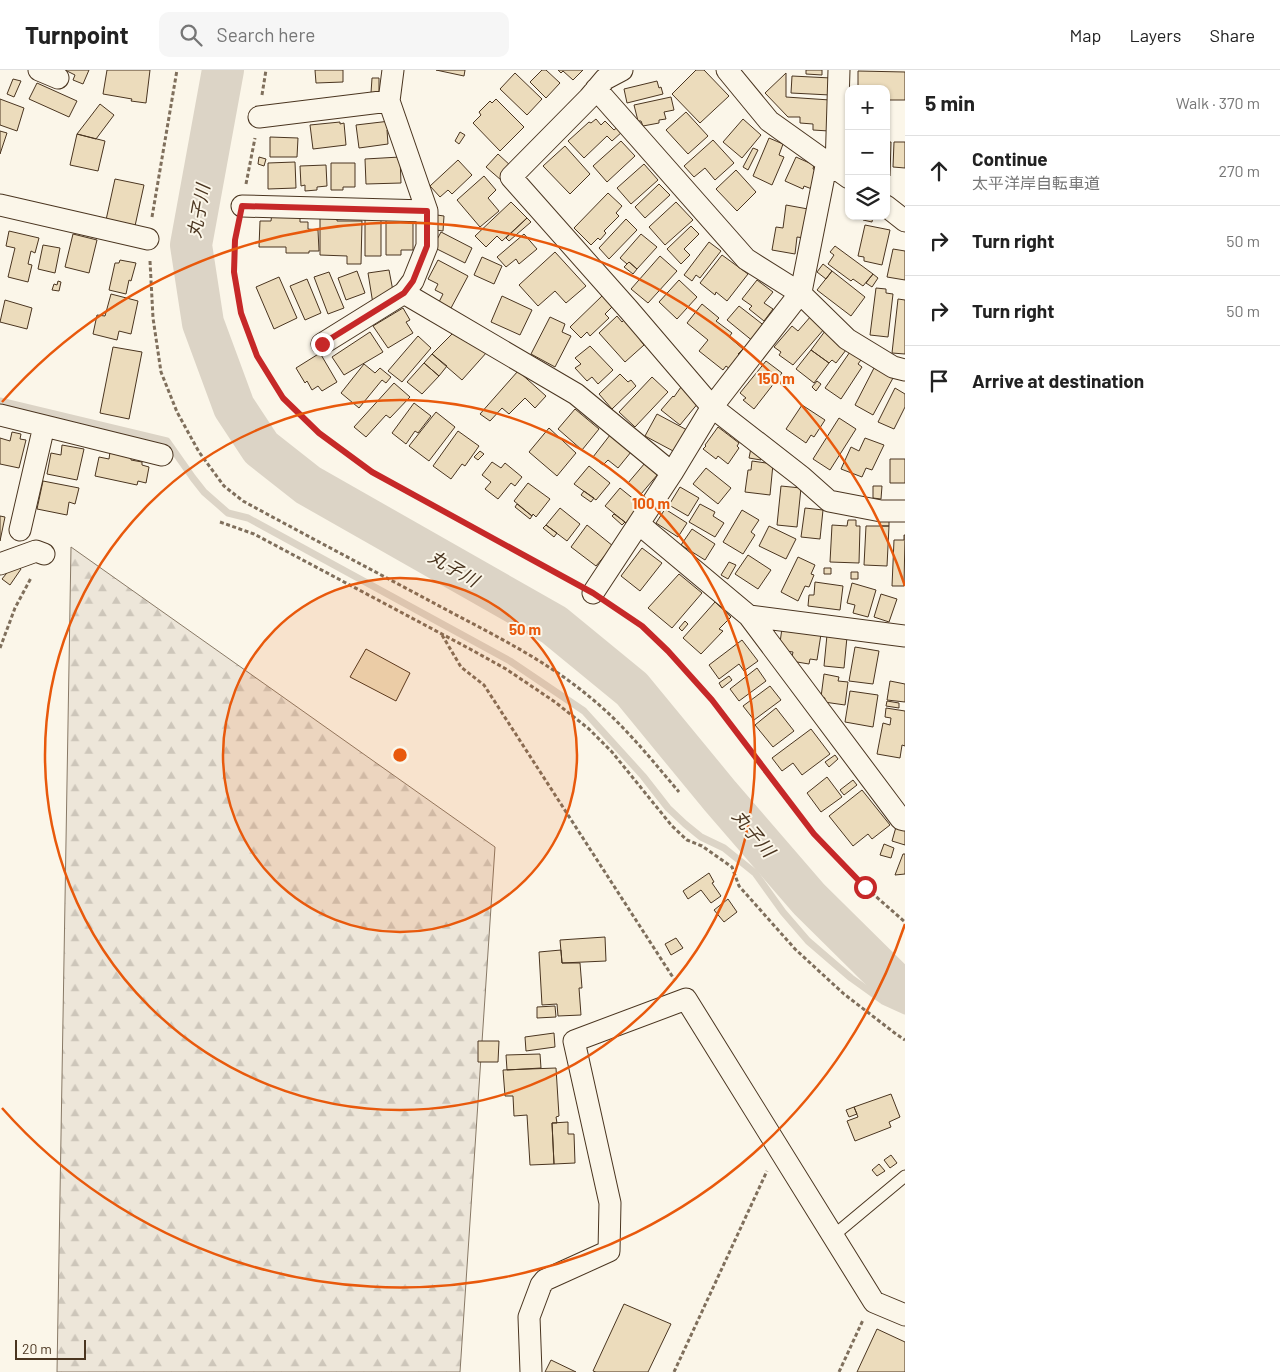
<!DOCTYPE html>
<meta charset="utf-8">
<style>
body{margin:0;font-family:Barlow,"Noto Sans JP",sans-serif;background:#f6f6f6;color:#222}
.controls{position:absolute;right:15px;top:15px;display:grid;overflow:hidden;border-radius:10px;box-shadow:0 1px 4px #0004}
.controls button{width:45px;height:45px;display:grid;place-items:center;padding:0;border:0;border-bottom:1px solid #e0e0e0;background:#fff;color:#222;font:25px sans-serif}
.scale{position:absolute;left:15px;bottom:12px;width:71px;box-sizing:border-box;padding-left:5px;border:2px solid #4a3520;border-top:0;font-size:14px;line-height:18px;white-space:nowrap;color:#4a3520;-webkit-text-stroke:4px #fbf6e9;paint-order:stroke}
.stop{position:absolute;width:15px;height:15px;margin:-11px;border:4px solid #c62828;border-radius:50%;background:#fff}
.stop.end{background:#c62828;border-color:#fff;box-shadow:0 1px 5px #0008}
.list{margin:0;padding:0;list-style:none}
h2{display:flex;justify-content:space-between;align-items:center;height:65px;margin:0;padding:0 20px;font-size:21px}
h2 small{font-size:16px;font-weight:400;color:#767676}
.list li{display:grid;grid-template-columns:32px 1fr auto;gap:15px;align-items:center;box-sizing:border-box;height:70px;padding:0 20px;border-top:1px solid #e0e0e0}
.list b{display:block;font-size:19px;white-space:nowrap}
.list p{margin:0;font-size:16px;white-space:nowrap;color:#767676}
.list em{font-size:16px;font-style:normal;color:#767676}
.icon{flex:none;width:28px;height:28px;fill:none;stroke:currentColor;stroke-width:2;stroke-linecap:round;stroke-linejoin:round}
.map{position:relative;flex:none;width:905px;height:1302px;overflow:hidden}
header{display:flex;align-items:center;gap:30px;box-sizing:border-box;height:70px;padding:0 25px;background:#fff;border-bottom:1px solid #e0e0e0}
header strong{font-size:24px}
nav{display:flex;gap:28px;margin-inline-start:auto;font-size:18px}
.search{width:350px;height:45px;background:#f6f6f6;display:flex;align-items:center;gap:12px;box-sizing:border-box;padding:0 18px;border-radius:10px;color:#767676;font-size:19px}
main{display:flex}
aside{flex:1;background:#fff}
.map>svg:first-child{display:block}
</style>
<header>
<strong>Turnpoint</strong>
<div class="search"><svg class="icon" aria-label="search" viewBox="0 0 24 24"><circle cx="10" cy="10" r="6"/><path d="M15 15l6 6"/></svg>Search here</div>
<nav><a>Map</a><a>Layers</a><a>Share</a></nav>
</header>
<main>
<div class="map">
<svg width="905" height="1302" viewBox="0 0 905 1302">
<defs>
<pattern id="forest-firs" width="22" height="20" patternUnits="userSpaceOnUse" patternTransform="scale(1.25)"><rect width="22" height="20" fill="#ede6d9"/><path d="M5 1l3.5 6h-7zM16 11l3.5 6h-7z" fill="#cdc6ba"/></pattern>
</defs>
<rect width="100%" height="100%" fill="#fbf6e9"/>
<path fill="url(#forest-firs)" stroke="#887966" d="M71 477 495 777 460 1302H57Z"/>
<g fill="none" stroke-linecap="round" stroke-linejoin="round">
<path stroke="#dcd4c6" stroke-width="7" d="M0 331 167 371 193 408 204 422 228 443 248 448 510 591 584 641 643 706 668 738 685 754 701 767 724 778 755 803 783 842 808 871 851 908 883 931 905 941"/>
<path stroke="#dcd4c6" stroke-width="42" d="M223 0 191 175 203 253 234 337 261 378 308 415 554 555 632 619 720 726 809 829 896 915 905 920"/>
</g>
<path fill="#ecdcbc" stroke="#4a3520" d="M65 0H89L83 14 73 10 75 5Z
M107 0H150L146 33 131 31 132 29 103 24Z
M315 0H343V12L316 13Z
M436 0H465L464 6Z
M542 0H546L560 13 546 28 530 12Z
M558 0H583L573 10 563 1 561 3Z
M696 0H704L729 26 700 53 672 24Z
M806 0H822V5L806 4Z
M858 1 905 2V30H886V19H858Z
M515 3 542 29 527 45 500 19Z
M786 3V27L830 30 829 61 813 60V54L800 53V47H788L765 23Z
M792 6 831 8 830 25 791 23Z
M372 8H379V23H371Z
M13 9 21 11 14 27 7 24Z
M657 11 659 18 661 17 663 24 627 33 624 19Z
M37 13 77 31 69 47 29 29Z
M671 27 674 40 664 42 666 49 659 50V53L643 56 641 51H638L634 35Z
M0 29 24 38 17 61 0 55Z
M496 29 524 57 500 81 473 53 481 45 479 42 490 31 492 33Z
M100 34 114 45 96 69 77 64Z
M686 42 708 66 688 84 666 60Z
M596 49 601 55 605 51 614 60 619 56 623 61 612 71 607 66 584 88 568 71 589 52 591 53Z
M743 49 761 65 742 88 723 72Z
M390 51 391 60H387L388 74 359 78 356 55Z
M340 52V54L344 53 346 75 313 79 310 55Z
M0 61 7 63 0 84Z
M460 62 465 65 459 74 455 71Z
M77 64 105 71 98 101 70 95Z
M270 67 298 68 297 87H270Z
M769 68 783 74 779 85 784 87 772 115 753 106Z
M713 70 734 93 715 110 705 98 694 107 684 96Z
M621 71 635 86 607 112 593 96Z
M886 72H891L890 106H886Z
M894 72H905V98L893 97Z
M565 76 590 104 570 124 543 96Z
M753 78 758 80 748 100 743 97Z
M498 84 512 97 501 110 486 97Z
M259 87 266 89 264 96 258 94Z
M400 87 401 113 366 114 365 89Z
M796 87 814 95 813 99 820 102 812 119 804 116 803 119 785 111Z
M458 90 472 105 452 124 448 120 440 127 430 116Z
M295 92 296 118 268 119V93Z
M331 93H355V117H343V120H331Z
M644 94 658 110 631 134 617 118Z
M326 95 327 116 317 117V120L305 121V115L301 116 300 96Z
M736 100 756 122 737 141 716 119Z
M484 106 496 120 488 128 499 141 480 157 457 130Z
M115 109 144 115 135 156 106 150Z
M659 114 670 125 645 148 635 137Z
M608 123 622 136 616 143 619 146 604 161 606 163 600 170 598 168 591 175 574 158Z
M511 132 527 148 502 171 497 166 486 177 475 166Z
M676 132 693 150 665 175 649 157Z
M786 135 808 139 804 168 797 167 795 184 772 180 776 157 783 158Z
M320 141 337 142V151H362L361 194H347V186L320 185Z
M272 143 300 144V152H308V159L318 160 319 181H309V183H286V177H259L260 151H271Z
M386 145 413 146V180H401V185H386Z
M437 145 444 146 443 161 436 160Z
M864 146H873L872 152 863 150Z
M365 148H381V186H365Z
M527 148 531 152 509 171 506 168Z
M626 149 637 160 609 189 599 178Z
M865 155 890 160 882 195 864 191V187L858 186Z
M691 156 699 164 684 179 690 185 681 194 667 179Z
M9 161 39 168 35 183 31 181 28 194 32 195 28 212 8 207 15 178 6 176Z
M441 162 472 178 465 193 433 177Z
M73 164 97 170 89 203 65 197Z
M524 164 537 179 519 194 516 189 506 197 497 187Z
M641 164 657 177 637 199 629 192 627 194 620 188Z
M709 172 721 181 700 208 696 205 692 211 684 205Z
M43 175 60 178 55 203 38 199Z
M835 176 873 204 863 216 853 209 851 211 828 194 834 185 830 182Z
M893 179 905 181V210L887 207Z
M555 182 586 216 566 233 555 221 538 236 519 215Z
M722 185 748 204 727 231 716 222 715 225 700 213Z
M660 186 677 201 648 233 631 219Z
M482 187 502 196 494 214 474 205Z
M120 190 136 193 131 211 129 210 126 224 109 220 115 193H119Z
M438 190 468 206 451 238 439 232 443 224 435 220 438 214 428 209Z
M629 192 637 199 633 204 624 197Z
M823 194 832 201 826 209 817 202Z
M389 200 393 221 373 234 368 203Z
M357 201 365 223 346 230 338 208Z
M832 201 865 227 851 246 817 220Z
M329 202 344 238 328 244 314 207Z
M873 204 878 208 872 217 866 213Z
M279 207 297 248 274 259 256 217Z
M307 209 321 243 305 250 290 216Z
M679 210 697 227 677 249 659 232Z
M757 210 773 222 764 233 773 239 764 251 749 239 752 236 742 229Z
M58 211 61 212 59 221 52 220 54 214 57 215Z
M876 218 886 219V223L893 224 888 267 870 265Z
M111 224 138 231 131 264 119 261 117 270 93 264 97 245 105 246Z
M603 225 614 235 605 244 609 248 590 266 587 262 581 268 570 257Z
M502 226 532 240 520 265 491 252Z
M898 229 905 230V284L892 283Z
M5 230 32 238 27 259 0 252Z
M702 234 719 248 716 251 732 263 729 267 743 279 738 284 741 286 730 299 726 296 723 300 699 281 708 270 687 253Z
M739 236 766 257 754 272 727 250Z
M403 238 410 250 406 252 413 263 388 278 373 256Z
M617 246 622 252 626 248 643 268 640 270 644 275 625 292 599 263Z
M811 246 825 258 793 295 779 285 781 282 774 277 792 256 798 261Z
M550 247 565 254 562 262 571 266 555 297 531 284Z
M828 257 846 280 836 293 832 290 829 293 811 280Z
M370 262 383 282 344 305 332 287Z
M454 262 487 282 462 310 432 284Z
M418 266 431 278 402 312 388 301Z
M590 276 613 300 598 314 592 307 587 311 575 298 581 294 575 288Z
M113 277 142 282 129 349 100 343Z
M852 279 863 287 858 294 862 297 841 329 825 318Z
M811 280 829 293 814 313 796 299Z
M320 283 337 312 322 321 318 316 312 320 307 311 305 313 296 298Z
M432 284 447 296 439 306 424 293Z
M766 291 782 303 754 339 743 330 746 328 740 323Z
M424 293 439 306 422 324 407 312Z
M364 294 375 303 380 298 391 307 386 313 382 310 359 338 341 323Z
M874 298 893 308 873 345 855 335Z
M518 301 546 326 535 338 525 328 509 344 502 338 490 351 480 344Z
M620 304 628 312 631 310 636 316 612 339 599 324Z
M652 307 668 322 635 357 619 342Z
M817 311 821 314 816 321 812 317Z
M394 313 410 327 390 348 386 345 366 367 354 357Z
M681 317 699 332 680 355 661 340 673 326 674 327Z
M895 318 905 324V337L894 359 878 352Z
M414 333 431 346 418 363 415 361 406 374 392 363Z
M802 335 825 350 814 367 811 365 806 373 786 359Z
M575 339 599 359 582 380 558 359Z
M436 342 455 357 429 391 409 376Z
M657 344 687 360 675 382 645 366Z
M839 348 856 359 830 400 813 389Z
M718 357 739 373 737 376 739 378 728 394 718 386 716 389 703 379 706 376 705 375Z
M549 358 576 383 557 406 529 382Z
M458 361 479 376 465 396 462 394 451 409 433 396Z
M12 362 21 364 20 369 26 370 19 398 0 394V368L10 371Z
M610 365 631 382 618 398 608 390 603 395 593 387Z
M865 368 884 375 872 400 866 398 862 407 841 399 851 377 859 381Z
M62 375 84 379 77 410 47 404 51 383 61 385Z
M751 378 761 386V390L749 388Z
M480 381 484 384 478 390 474 387Z
M110 382 131 386V390L142 392V395L149 397 146 413 138 411 137 415 95 406 99 387 109 389Z
M890 389H905V413H890Z
M752 391 773 394 770 425 745 422 748 400H751Z
M492 392 501 398 505 393 522 407 515 416 511 413 498 429 485 419 491 412 482 405Z
M645 393 658 404 641 424 628 413Z
M589 396 610 413 596 430 574 414Z
M706 398 731 418 718 434 693 414Z
M43 411 79 418 75 434 69 432 67 445 37 439Z
M528 413 550 429 536 447 533 444 532 446 514 431Z
M781 416 801 418 797 457 777 455Z
M873 416H882L881 429 873 428Z
M680 417 699 428 688 446 669 435Z
M620 418 641 435 626 453 605 436Z
M584 421 594 428 591 432 581 425Z
M517 434 532 446 530 449 515 437Z
M700 434 715 442 713 446 724 453 715 467 689 452Z
M560 438 580 454 567 471 546 455Z
M805 438 823 440 820 469 801 467Z
M665 439 687 453 678 467 656 453Z
M742 440 759 450 751 462 755 465 743 484 723 472Z
M614 444 625 452 622 455 612 446Z
M0 446 5 447 0 471Z
M880 449 889 450V456H880Z
M848 450H856V456H860L859 493 830 492 832 455 847 456Z
M546 455 557 463 554 467 543 458Z
M587 455 613 476 596 496 571 477Z
M769 456 796 469 786 489 759 476Z
M866 456H889L887 496 864 495Z
M692 459 715 474 705 490 681 475Z
M904 465H905L904 516H892L894 470H904Z
M642 478 662 493 640 521 621 506Z
M748 485 771 500 758 519 735 504Z
M798 487 815 495 811 504 814 505 809 517 805 516 798 531 781 522Z
M729 492 736 495 728 509 721 505Z
M14 494 21 499 10 515 2 509Z
M824 498H831V504H824Z
M851 502H858V509H851Z
M679 504 702 523 672 558 648 538Z
M815 512 843 516 840 540 808 536 809 525H814Z
M852 513 876 520 868 547 853 543 855 535 847 533Z
M881 524 897 529 889 552 874 547Z
M715 532 731 547 719 559 723 561 701 584 683 568Z
M685 551 688 554 682 561 679 558Z
M782 558 821 564 817 590 810 589 809 594 791 591 793 582 779 580Z
M827 565 847 567 844 598 824 596Z
M742 570 758 591 744 601 739 594 719 609 709 595Z
M855 577 879 581 873 614 849 611Z
M366 579 410 603 396 631 350 607Z
M757 598 766 611 739 631 730 619Z
M824 604 839 607 838 611 848 612 845 635 824 632 825 628 821 627Z
M729 606 732 610 722 618 719 613Z
M890 611 905 614V632L887 630Z
M770 616 781 630 754 650 743 636Z
M850 621 878 625 873 657 845 652Z
M887 631 899 633V638L886 636Z
M776 638 794 661 773 677 755 655Z
M886 638 905 641V676L902 675 900 688 877 684 883 653 890 655 891 648 885 647Z
M811 659 830 684 802 705 793 693 782 701 772 688Z
M835 685 838 689 829 697 825 692Z
M827 707 842 727 821 742 807 723Z
M853 710 857 715 844 725 840 720Z
M862 720 890 755 872 769 868 764 853 776 829 746Z
M896 757 905 760V775L892 771Z
M884 774 894 778 891 788 880 785Z
M903 784H905V804L895 805Z
M709 803 714 812 712 813 721 826 711 833 701 820 688 829 683 821Z
M728 829 737 842 724 852 714 840Z
M605 867 606 891 562 893 560 870Z
M676 868 683 878 671 885 665 874Z
M561 880 562 893H580L582 918H579L581 945 558 946 557 934 542 935 539 882Z
M555 936 556 947 537 948V937Z
M554 963 555 977 526 981 525 967Z
M478 971H499L498 992H478Z
M540 984 541 998 507 1000 506 985Z
M556 998 559 1046 556 1047 557 1053H552L554 1094 530 1095 527 1045 514 1046 513 1026H505L503 1000Z
M891 1024 900 1047 889 1052 891 1057 855 1071 847 1051 858 1047 854 1037Z
M854 1037 857 1044 849 1047 846 1040Z
M568 1052V1064H574L575 1093 554 1094 552 1053Z
M891 1085 897 1093 890 1098 884 1090Z
M879 1094 885 1101 877 1106 872 1100Z
M624 1234 671 1254 648 1302H596L593 1301Z
M877 1259 905 1272V1302H857Z
M551 1290 576 1302H545Z"/>
<g fill="none" stroke-linecap="round" stroke-linejoin="round">
<defs>
<path id="service" d="M833 1166 905 1106"/>
<path id="minor" d="M39 0 58 8
M622 0 605 9 589 28 511 107 629 240 712 337 802 407 829 431 881 441H905
M727 0 769 51 849 108
M596 19 746 189 800 223 847 269 893 297 905 300
M259 47 389 31
M836 98 839 0
M0 135 148 169
M242 136 427 141
M886 136 905 151
M404 223 576 324 672 403
M322 274 404 223 413 211 427 176V141L389 31 393 0
M0 345 162 385
M639 454 749 546 901 749 905 750
M20 460 44 356
M0 494 36 481 44 484
M593 523 672 403 712 337 801 222 827 91
M749 546 905 566
M531 1302 529 1247 541 1215 545 1210 609 1181 610 1133 574 971 686 929 874 1232 905 1245"/>
</defs>
<use href="#service" stroke="#4a3520" stroke-width="13"/>
<use href="#minor" stroke="#4a3520" stroke-width="23"/>
<path stroke="#7f6f5c" stroke-width="3" stroke-dasharray="4 2.5" stroke-linecap="butt" d="M262 25 266 0
M246 114 255 68
M152 147 177 0
M238 157 235 169 234 202 241 243 257 286 283 328 319 363 372 402 574 512
M150 191 153 248 161 302 177 342 199 382 224 416 243 431C309 467 376 502 443 538 494 565 547 591 591 628 625 656 651 689 679 722
M220 452 254 464 470 579 506 599 555 632 589 659 612 682 672 756 687 770 702 776 732 797 739 816 795 879 844 924 896 964 905 970
M611 535 642 556 668 581 712 630 814 764 865 817 905 852
M442 565 461 597 484 615 674 909
M0 578 15 538 31 508
M674 1302 767 1101
M839 1302 863 1250"/>
<use href="#service" stroke="#fbf6e9" stroke-width="11"/>
<use href="#minor" stroke="#fbf6e9" stroke-width="21"/>
</g>
<g fill="none" stroke-linecap="round" stroke-linejoin="round">
<path stroke="#c62828" stroke-width="6" d="M322 274 404 223 413 211 427 176V141L242 136 235 170 234 202 241 243 257 286 283 328 319 363 372 402 593 523 642 556 668 581 712 630 814 764 865 817"/>
</g>
<circle cx="400" cy="685" r="177" fill="#e8590c" fill-opacity=".12"/>
<g fill="none" stroke="#e8590c" stroke-width="2.5">
<circle cx="400" cy="685" r="177"/>
<circle cx="400" cy="685" r="355"/>
<path d="M905 854A532 532 0 0 1 2 1038M2 332A532 532 0 0 1 905 516"/>
</g>
<g text-anchor="middle" dominant-baseline="central" stroke-width="4" stroke-linejoin="round" paint-order="stroke">
<g font-size="18" font-style="italic" fill="#4a3520" stroke="#fbf6e9">
<text transform="translate(198 141) rotate(-80)">丸子川</text>
<text transform="translate(454 498) rotate(30)">丸子川</text>
<text transform="translate(754 763) rotate(50)">丸子川</text>
</g>
</g>
<circle cx="400" cy="685" r="8" fill="#e8590c" stroke="#fbf6e9" stroke-width="2.5"/>
<g font-size="15" text-anchor="middle" font-weight="bold" fill="#e8590c" stroke="#fbf6e9" stroke-width="4" stroke-linejoin="round" paint-order="stroke">
<text x="776" y="314">150 m</text>
<text x="651" y="439">100 m</text>
<text x="525" y="565">50 m</text>
</g>
</svg>
<div class="controls">
<button>+</button>
<button>−</button>
<button><svg class="icon" aria-label="layers" viewBox="0 0 24 24"><path d="M12 4l9 5-9 5-9-5zM3 14l9 5 9-5"/></svg></button>
</div>
<div class="scale">20 m</div>
<div class="stop" style="left:865px;top:817px"></div>
<div class="stop end" style="left:322px;top:274px"></div>
</div>
<aside>
<h2>5 min<small>Walk · 370 m</small></h2>
<ul class="list">
<li><svg class="icon" aria-label="ahead" viewBox="0 0 24 24"><path d="M12 20V5M6 11l6-6 6 6"/></svg><div><b>Continue</b><p>太平洋岸自転車道</p></div><em>270 m</em></li>
<li><svg class="icon" aria-label="right" viewBox="0 0 24 24"><path d="M7 20v-9h11M14 6l5 5-5 5"/></svg><div><b>Turn right</b></div><em>50 m</em></li>
<li><svg class="icon" aria-label="right" viewBox="0 0 24 24"><path d="M7 20v-9h11M14 6l5 5-5 5"/></svg><div><b>Turn right</b></div><em>50 m</em></li>
<li><svg class="icon" aria-label="arrive" viewBox="0 0 24 24"><path d="M6 21V4h12l-3 4 3 4H6"/></svg><div><b>Arrive at destination</b></div></li>
</ul>
</aside>
</main>
